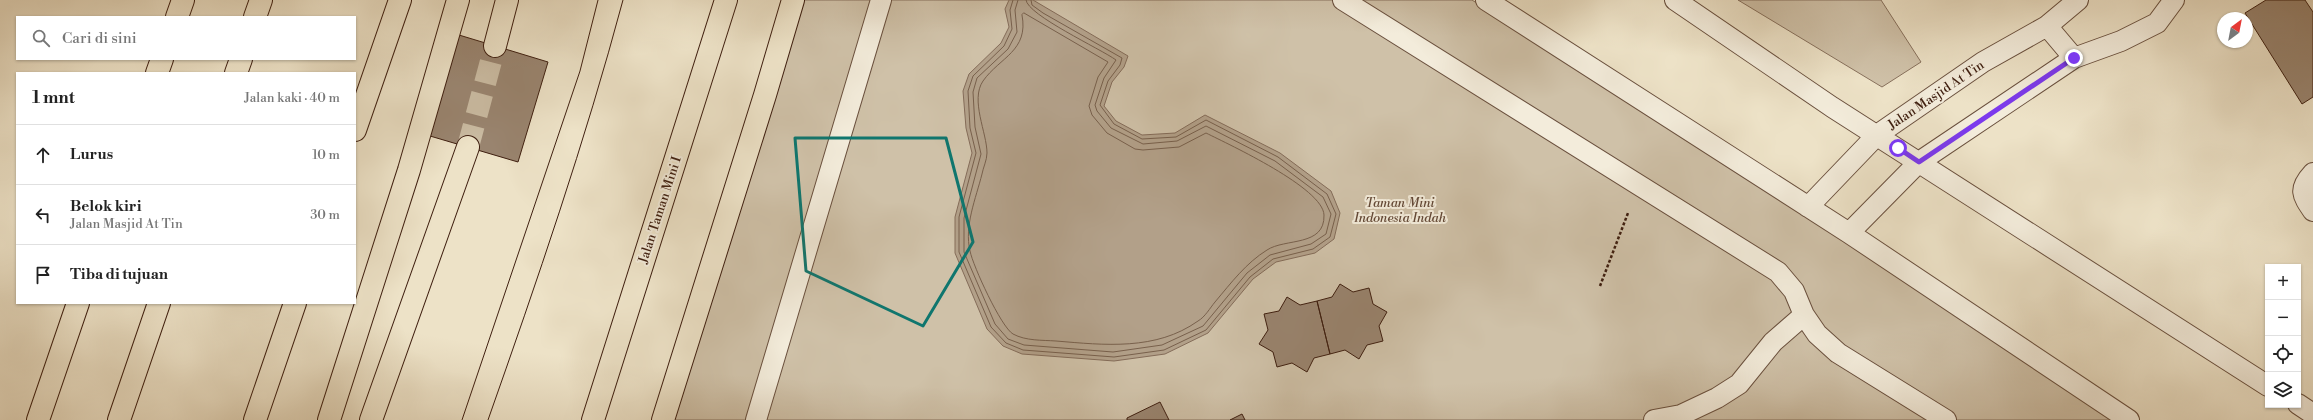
<!DOCTYPE html>
<html lang="id">
<meta charset="utf-8">
<style>
body{margin:0;font-family:"Libre Bodoni",serif;background:#f6f6f6;color:#222}
.controls{position:absolute;right:12px;bottom:12px;display:grid;overflow:hidden;border-radius:0px;box-shadow:0 1px 3px #0004}
.controls button{width:36px;height:36px;display:grid;place-items:center;padding:0;border:0;border-bottom:1px solid #e0e0e0;background:#fff;color:#222;font:20px sans-serif}
.compass{position:absolute;left:2217px;top:12px;width:36px;height:36px;border-radius:50%;background:#fff;box-shadow:0 1px 3px #0004;rotate:32deg}
.stop{position:absolute;width:12px;height:12px;margin:-9px;border:3px solid #7c3aed;border-radius:50%;background:#fff}
.stop.end{background:#7c3aed;border-color:#fff;box-shadow:0 1px 4px #0008}
.list{margin:0;padding:0;list-style:none}
h2{display:flex;justify-content:space-between;align-items:center;height:52px;margin:0;padding:0 16px;font-size:17px}
h2 small{font-size:13px;font-weight:400;color:#767676}
.list li{display:grid;grid-template-columns:26px 1fr auto;gap:12px;align-items:center;box-sizing:border-box;height:60px;padding:0 16px;border-top:1px solid #e0e0e0}
.list b{display:block;font-size:15px;white-space:nowrap}
.list p{margin:0;font-size:13px;white-space:nowrap;color:#767676}
.list em{font-size:13px;font-style:normal;color:#767676}
.icon{flex:none;width:22px;height:22px;fill:none;stroke:currentColor;stroke-width:2;stroke-linecap:round;stroke-linejoin:round}
.map{position:relative;flex:none;width:2313px;height:420px;overflow:hidden}
.search{position:absolute;background:#fff;box-shadow:0 1px 3px #0004;left:16px;top:16px;width:340px;height:44px;display:flex;align-items:center;gap:10px;box-sizing:border-box;padding:0 14px;border-radius:0px;color:#767676;font-size:15px}
.panel{position:absolute;background:#fff;box-shadow:0 1px 3px #0004;left:16px;top:72px;width:340px;height:232px;border-radius:0px}
.map>svg:first-child{display:block}
</style>
<div class="map">
<svg width="2313" height="420" viewBox="0 0 2313 420">
<rect width="100%" height="100%" fill="#ede2c7"/>
<filter id="stains"><feTurbulence type="fractalNoise" baseFrequency=".005" numOctaves="4"/><feColorMatrix values="0 0 0 0 .2 0 0 0 0 .09 0 0 0 0 .02 0 0 0 .5 -.17"/></filter>
<radialGradient id="worn" r=".72"><stop offset=".6" stop-color="#630" stop-opacity="0"/><stop offset="1" stop-color="#630" stop-opacity=".3"/></radialGradient>
<path fill="#cfc1a8" stroke="#87705c" d="M800 0H1472L2126 420H673Z
M1738 0H1881L1921 62 1882 87Z"/>
<path fill="#b2a089" stroke="#846c59" d="M1009 0H1033L1128 56 1124 67 1112 82 1104 106 1116 121 1142 135 1175 133 1205 115 1280 153 1331 191 1340 213 1334 239 1315 253 1276 262 1253 279 1208 333 1165 354 1114 361 1022 354 1003 346 987 329 955 253V217L972 153 966 128 963 91 969 74 1001 43 1009 27 1005 9Z"/>
<g fill="none" stroke-linecap="round" stroke-linejoin="round">
<path stroke="#78604c" stroke-width="1" d="M1013 0 1010 10 1012 29 1004 46 973 76 968 91 970 128 976 153 959 217V252L991 327 1006 343 1023 350 1114 357 1164 350 1206 330 1250 277 1273 259 1313 249 1330 237 1336 214 1327 194 1278 157 1206 120 1176 137 1142 139 1114 124 1100 105 1108 81 1120 65 1122 58 1043 13 1032 5 1031 0
M1018 0 1015 10 1017 32 1008 49 977 78 973 92 975 127 981 154 964 218V252L995 324 1008 339 1024 345 1113 352 1162 345 1203 326 1247 273 1270 255 1311 244 1326 234 1331 214 1323 197 1275 161 1206 126 1177 141 1143 144 1111 128 1097 111 1095 105 1104 78 1116 60C1101 49 1027 15 1026 0
M1024 13 1108 62 1098 77 1089 106 1092 115 1107 133 1135 149 1143 150 1179 147 1206 133C1230 145 1323 188 1324 215 1325 247 1285 238 1267 250 1246 263 1231 283 1215 302 1210 308 1205 317 1198 321 1156 351 1104 345 1056 341 1042 340 1026 341 1013 334 1001 327 973 266 970 251 964 226 976 198 982 174 983 168 987 160 987 153 987 133 970 100 983 81 1000 57 1029 51 1022 15Z"/>
</g>
<path fill="#99846f" stroke="#3f1f10" d="M2266 0H2305L2313 12V97L2302 104 2245 13Z
M459 35 548 62 518 162 430 136Z
M1340 284 1353 292 1369 288 1373 304 1387 312 1379 326 1383 341 1367 345 1359 359 1345 350 1330 354 1317 301 1332 297Z
M1287 297 1300 305 1317 301 1330 354 1314 358 1307 372 1292 363 1277 367 1273 352 1259 344 1268 330 1264 314 1279 311Z
M1160 402 1169 420H1127V418Z
M1242 414 1245 420H1230Z"/>
<g fill="none" stroke-linecap="round" stroke-linejoin="round">
<path stroke="#cabba2" stroke-width="22" stroke-dasharray="22 11" stroke-linecap="butt" d="M468 147 495 46"/>
<defs>
<path id="lane" d="M1343 0 1778 272 1794 291 1804 315 1817 334 1838 353 1946 420
M1486 0 1849 233 2129 420
M1675 0 1832 107 2268 386
M2047 26 2074 58
M2313 173C2298 189 2302 195 2313 211
M1808 207 1877 135 1983 62 2047 26 2078 0
M1849 233 1919 162 2074 58 2121 41 2157 23 2174 0
M2298 404 2313 414
M756 420 881 0
M1654 420 1681 415 1717 398 1739 384 1773 342 1804 315"/>
<path id="primary" d="M593 420 726 0
M663 420 765 95 793 0"/>
<path id="highway" d="M177 17 183 0
M255 17 261 0
M495 46 507 0
M157 73 162 59
M236 73 241 59
M355 130 400 0
M38 420 78 303
M119 420 159 303
M255 420 295 303
M329 420 409 170 458 0
M371 420 468 147"/>
</defs>
<use href="#lane" stroke="#6a503e" stroke-width="22"/>
<use href="#primary" stroke="#3f1f10" stroke-width="24"/>
<use href="#highway" stroke="#3f1f10" stroke-width="24"/>
<path stroke="#3f1f10" stroke-width="2.5" stroke-dasharray="3 2" stroke-linecap="butt" d="M1600 286 1628 213"/>
<use href="#lane" stroke="#f3ecdb" stroke-width="20"/>
<use href="#primary" stroke="#ede2c7" stroke-width="22"/>
<use href="#highway" stroke="#ede2c7" stroke-width="22"/>
<path stroke="#3f1f10" stroke-width="1" d="M462 420 580 71 598 0
M488 420C537 281 585 142 623 0"/>
</g>
<g fill="none" stroke-linecap="round" stroke-linejoin="round">
<path stroke="#7c3aed" stroke-width="5" d="M1898 148 1919 162 2074 58"/>
</g>
<path fill="none" stroke="#0f766e" stroke-width="3" stroke-linejoin="round" d="M795 138H946L973 242 923 326 806 271Z"/>
<g text-anchor="middle" dominant-baseline="central" stroke-width="4" stroke-linejoin="round" paint-order="stroke">
<g font-size="13" fill="#3f1f10" stroke="#f3ecdb">
<text transform="translate(1936 95) rotate(-34)">Jalan Masjid At Tin</text>
<text transform="translate(660 210) rotate(-72)">Jalan Taman Mini I</text>
</g>
<g font-size="13" font-style="italic" fill="#634836" stroke="#f3ecdb">
<text x="1400" y="203">Taman Mini<tspan x="1400" dy="15">Indonesia Indah</tspan></text>
</g>
</g>
<rect width="100%" height="100%" filter="url(#stains)"/>
<rect width="100%" height="100%" fill="url(#worn)"/>
</svg>
<div class="controls">
<button>+</button>
<button>−</button>
<button><svg class="icon" aria-label="locate" viewBox="0 0 24 24"><circle cx="12" cy="12" r="6"/><path d="M12 2v4M12 18v4M2 12h4M18 12h4"/></svg></button>
<button><svg class="icon" aria-label="layers" viewBox="0 0 24 24"><path d="M12 4l9 5-9 5-9-5zM3 14l9 5 9-5"/></svg></button>
</div>
<svg class="compass" viewBox="-18 -18 36 36"><path d="M0-13l5 13h-10z" fill="#e53935"/><path d="M0 13l5-13h-10z" fill="#767676"/></svg>
<div class="stop" style="left:1898px;top:148px"></div>
<div class="stop end" style="left:2074px;top:58px"></div>
<div class="search"><svg class="icon" aria-label="search" viewBox="0 0 24 24"><circle cx="10" cy="10" r="6"/><path d="M15 15l6 6"/></svg>Cari di sini</div>
<section class="panel">
<h2>1 mnt<small>Jalan kaki · 40 m</small></h2>
<ul class="list">
<li><svg class="icon" aria-label="ahead" viewBox="0 0 24 24"><path d="M12 20V5M6 11l6-6 6 6"/></svg><div><b>Lurus</b></div><em>10 m</em></li>
<li><svg class="icon" aria-label="left" viewBox="0 0 24 24"><path d="M17 20v-9H6M10 6l-5 5 5 5"/></svg><div><b>Belok kiri</b><p>Jalan Masjid At Tin</p></div><em>30 m</em></li>
<li><svg class="icon" aria-label="arrive" viewBox="0 0 24 24"><path d="M6 21V4h12l-3 4 3 4H6"/></svg><div><b>Tiba di tujuan</b></div></li>
</ul>
</section>
</div>
